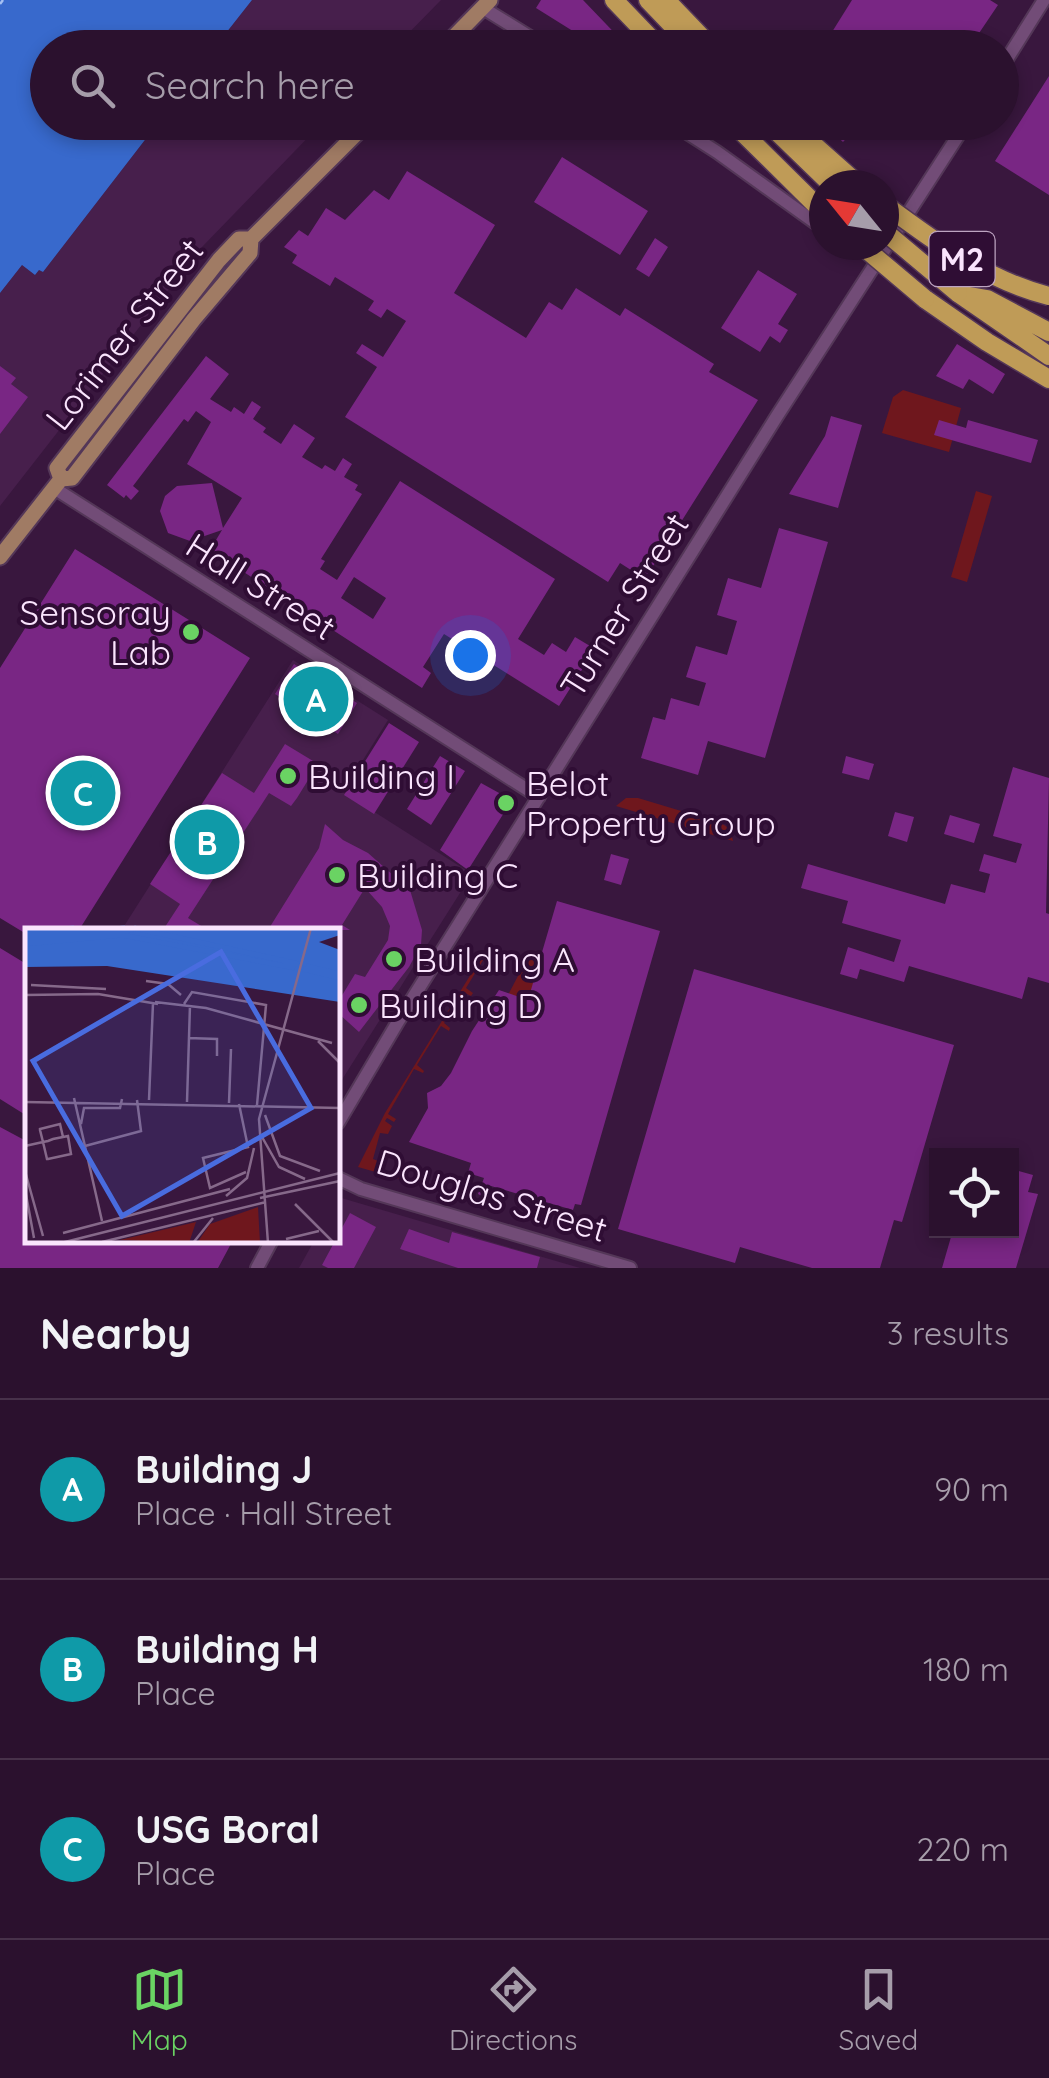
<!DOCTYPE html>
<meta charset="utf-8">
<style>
body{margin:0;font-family:Quicksand,sans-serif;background:#331a36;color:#f1f3f6}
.controls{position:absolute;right:30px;bottom:30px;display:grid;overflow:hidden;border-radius:0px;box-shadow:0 5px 15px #0003}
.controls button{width:90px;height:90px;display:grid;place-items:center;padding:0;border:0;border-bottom:2px solid #47314a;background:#2b112e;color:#f1f3f6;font:50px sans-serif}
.compass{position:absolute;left:809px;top:170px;width:90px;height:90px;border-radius:50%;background:#2b112e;box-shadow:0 5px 15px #0003;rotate:300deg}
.you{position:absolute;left:470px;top:655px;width:35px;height:35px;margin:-25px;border:8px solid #fff;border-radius:50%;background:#1a73e8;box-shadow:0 0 0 15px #1a73e833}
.badge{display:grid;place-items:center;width:65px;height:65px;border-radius:50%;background:#6ad363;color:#fff;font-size:32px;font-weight:700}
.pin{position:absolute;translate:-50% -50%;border:5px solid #fff;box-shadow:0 2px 10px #0006}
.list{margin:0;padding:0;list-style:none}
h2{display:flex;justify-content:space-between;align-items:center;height:130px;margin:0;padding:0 40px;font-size:42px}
h2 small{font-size:32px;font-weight:400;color:#a69daa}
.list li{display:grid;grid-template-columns:65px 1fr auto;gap:30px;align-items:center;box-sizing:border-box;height:180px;padding:0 40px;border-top:2px solid #47314a}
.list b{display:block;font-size:38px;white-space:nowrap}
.list p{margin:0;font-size:32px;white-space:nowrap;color:#a69daa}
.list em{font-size:32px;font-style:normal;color:#a69daa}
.icon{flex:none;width:55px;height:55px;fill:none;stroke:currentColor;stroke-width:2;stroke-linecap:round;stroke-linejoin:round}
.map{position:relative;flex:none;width:1049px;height:1268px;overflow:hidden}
.search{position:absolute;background:#2b112e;box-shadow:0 5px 15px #0003;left:30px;right:30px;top:30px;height:110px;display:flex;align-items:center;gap:25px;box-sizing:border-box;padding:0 35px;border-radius:55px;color:#a69daa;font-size:38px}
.sheet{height:670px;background:#2b112e}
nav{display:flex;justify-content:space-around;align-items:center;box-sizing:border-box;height:140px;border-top:2px solid #47314a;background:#2b112e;font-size:28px;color:#a69daa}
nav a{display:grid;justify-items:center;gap:5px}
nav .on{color:#6ad363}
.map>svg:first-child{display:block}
</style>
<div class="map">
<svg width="1049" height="1268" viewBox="0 0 1049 1268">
<rect width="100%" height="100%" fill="#39173e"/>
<path fill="#471f4c" d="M252 0H441L395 47H215Z
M158 123H322L201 248 0 506V293L22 265 35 275 39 270 43 272Z
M293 660 388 720 343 792 472 874 338 1086V931H121Z
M338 1197 580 1268H299L314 1241 338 1240Z"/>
<path fill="#6f171d" d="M903 390 961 408 949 452 882 433 893 397Z
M976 491 992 496 967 582 951 577Z
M626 798H638L721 823 730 829 733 841 616 806Z
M484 953 494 959 493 962 485 957 466 988 473 993 471 996 463 992 444 1023 450 1028 449 1031 441 1026 417 1065 424 1071 423 1073 414 1069 388 1114 396 1119 394 1122 387 1118 385 1121 392 1126 388 1134 380 1133 373 1159 378 1161 376 1169 413 1180 416 1171 418 1172 417 1181 456 1193 460 1184 463 1185 460 1196 358 1167 385 1113Z
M529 955 541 963 530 1001 508 995Z"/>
<path fill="#3869cc" d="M0 0H252L215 47 48 48V122L158 123 43 272 39 270 35 275 22 265 0 293Z"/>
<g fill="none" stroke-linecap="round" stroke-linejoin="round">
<path stroke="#a5c0f2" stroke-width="2.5" stroke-dasharray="12 10" stroke-linecap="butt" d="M0 4 3 0"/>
</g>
<path fill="#792684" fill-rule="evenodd" d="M541 0H583L629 48H600L536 8Z
M852 0H990L998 5 969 48H822Z
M1049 76V195L995 161Z
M807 122H861L843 142 827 127 821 134Z
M562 157 648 211 620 255 534 202Z
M407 171 495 225 454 293 526 338 549 302 562 310 576 288 620 316 625 308 714 364 709 372 758 400 645 579 620 563 608 582 345 417 377 367 356 353 362 344 383 357 406 321 387 309 381 318 368 310 374 301 335 277 330 286 292 263 297 255 284 247 299 230 308 236 326 208 345 220 374 190 389 200Z
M655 238 668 247 649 277 636 269Z
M758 270 797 294 778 324 788 330 780 343 770 336 760 352 721 328Z
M957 344 1005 374 993 394 969 379 963 389 936 376Z
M206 356 229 374 210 399 231 412 234 407 244 414 252 401 261 407 253 419 266 428 263 432 281 444 294 424 315 438 302 457 322 469 325 465 335 471 343 458 352 464 344 477 358 485 355 490 362 494 321 559 325 561 320 569 337 580 400 481 555 579 518 639 544 655 552 643 566 652 575 637 595 649 559 706 444 634 423 667 431 673 422 688 210 550 222 530 190 541 168 533 160 511 165 496 177 486 212 483 223 528 242 498 187 464 211 422 196 411 188 422 184 419 133 486 139 491 131 500 126 495 124 498 107 485ZM354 577 386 598 373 619 341 598Z
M0 366 16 378 11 384 28 397 0 434Z
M831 416 862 425 838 508 789 494 825 436Z
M939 420 966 428 968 420 1038 440 1031 463 934 435Z
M779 528 828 542 765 758 708 741 698 775 641 758 653 717 665 720 671 698 699 706 706 683 686 677 696 646 727 655 737 621 717 615 728 578 761 588Z
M75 549 250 658 79 930H28V935L0 918V668Z
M294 664 357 703 338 734 275 694Z
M389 723 419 742 374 814 344 795Z
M285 744 318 764 297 798 291 806 269 793 188 918 208 930H163L180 904 150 884 222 773 254 793Z
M440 756 465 771 431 825 407 809Z
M846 756 874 764 869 780 842 773Z
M1013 767 1049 778 1046 913 1049 914V983L1028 977 1022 999 909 966 904 982 860 969 857 979 840 974 848 947 894 962 901 940 842 923 848 901 801 888 808 864 945 904 951 884 985 893 990 874 979 871 984 854 1016 863 1022 844 993 836Z
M481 783 512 800 468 870 440 850Z
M895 812 914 817 907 842 888 836Z
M950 815 980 824 974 843 944 834Z
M325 824 343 840 368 853 410 890 422 930 421 945 409 967 359 1032 338 1013V1002L355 974 365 977 388 940 390 926 382 907 365 888 342 925 350 930H268L319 848Z
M611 854 629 859 621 885 604 880Z
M557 901 660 931 581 1205 575 1204 573 1210 491 1186 486 1198 478 1194 484 1178 468 1173 471 1163 409 1142 428 1108 427 1093 441 1086 451 1073 472 1031 499 990 528 1000Z
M0 948 28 965V1108L24 1114 0 1099Z
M694 969 954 1045 902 1222 894 1220 880 1268H812L740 1247 735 1263 618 1229Z
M0 1127 28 1142V1240H233L218 1268H0Z
M1012 1169 1033 1175 1028 1192 1038 1194 1016 1268H942L953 1230H1012Z
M350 1213 376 1227 354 1268H328L322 1265Z
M409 1229 449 1243 452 1232 540 1257 537 1268H458L400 1249Z"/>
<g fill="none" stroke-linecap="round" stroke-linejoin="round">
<defs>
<path id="minor" d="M483 8 548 48
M1002 67 1044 0
M670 122 717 152 824 229
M54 488 539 797
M338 1123 399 1020 777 416 967 122
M338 1178 361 1189 630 1268
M257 1268 272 1240"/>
<path id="major" d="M443 48 490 0
M61 479 57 468 219 260 239 239H251L368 122
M0 557 61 479 72 478 194 319 250 253 251 239"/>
<path id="highway" d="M614 0 660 48
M648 0 694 48
M666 0 712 48
M732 122 824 213
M767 122 832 185
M788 122 859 185
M958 293 1049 356
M964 295 987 299 1049 332
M925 299 987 342 1049 379"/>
</defs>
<use href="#minor" stroke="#543758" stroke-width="16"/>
<use href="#major" stroke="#543758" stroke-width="19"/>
<use href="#highway" stroke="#543758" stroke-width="21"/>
<use href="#minor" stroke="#724c77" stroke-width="12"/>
<use href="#major" stroke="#a07b64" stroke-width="15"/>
<use href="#highway" stroke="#bf9b57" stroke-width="18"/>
<defs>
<path id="highway-bridge" d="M884 204C935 242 986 280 1049 296
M884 231 958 293
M861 245 925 299"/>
</defs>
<use href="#highway-bridge" stroke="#543758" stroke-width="21" stroke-linecap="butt"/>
<use href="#highway-bridge" stroke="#bf9b57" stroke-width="18"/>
</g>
<g fill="#6ad363" stroke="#2f0d34" stroke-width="4">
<circle cx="191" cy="632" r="10"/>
<circle cx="288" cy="776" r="10"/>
<circle cx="506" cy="803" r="10"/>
<circle cx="337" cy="875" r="10"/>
<circle cx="394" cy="959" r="10"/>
<circle cx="359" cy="1005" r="10"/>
</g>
<g text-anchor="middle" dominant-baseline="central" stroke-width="8" stroke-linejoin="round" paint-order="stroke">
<rect fill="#2f0d34" stroke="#bda4c1" stroke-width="2.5" x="929.5" y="232" width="65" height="54" rx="8"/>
<g font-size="32" font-weight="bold" fill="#fae4fd">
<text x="962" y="259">M2</text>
</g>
<g font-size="35" fill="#fae4fd" stroke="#2f0d34">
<text transform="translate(124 334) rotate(-52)">Lorimer Street</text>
<text transform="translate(261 586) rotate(32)">Hall Street</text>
<text transform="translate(624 605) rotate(-58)">Turner Street</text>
<text transform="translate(492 1195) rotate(17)">Douglas Street</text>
</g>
<g font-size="35" fill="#fae4fd" stroke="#2f0d34" text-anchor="start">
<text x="171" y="612" text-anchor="end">Sensoray<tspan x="171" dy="40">Lab</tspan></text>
<text x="308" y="776">Building I</text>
<text x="526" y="783">Belot<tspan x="526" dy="40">Property Group</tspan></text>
<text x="357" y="875">Building C</text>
<text x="414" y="959">Building A</text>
<text x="379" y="1005">Building D</text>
</g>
</g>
<g transform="translate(25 928)">
<rect width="315" height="315" fill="#39173e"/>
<path d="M233 279 235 315H172L185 296ZM171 294 164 315 95 312Z" fill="#6f171d"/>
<path d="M0 0H315V7L294 14 315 22V74L82 38 0 39Z" fill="#3869cc"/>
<path fill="none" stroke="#3869cc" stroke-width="5" d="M109 0 274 36M0 5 49 0M0 9 100 0M0 11 108 2M0 16 97 7 270 40M281 38 315 46M278 41 315 50"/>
<path fill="none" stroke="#86698a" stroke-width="2.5" d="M121 53 143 56 156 67M6 57 81 61M0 67 73 66 133 76M130 74 181 80 307 115M159 76 167 64 241 77 232 177M163 110 192 111V128M293 113 315 135M49 170 77 293M124 172 128 75M0 174 315 180M162 174 165 77M204 175 206 121M214 176 223 219 178 230 185 260 221 244M240 187 255 228 295 243M56 196 59 180H95L97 171M237 209 254 239 280 251M0 218 18 214 23 213 28 211 43 208 46 226 23 231H22L18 214 15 202V201L35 196 38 209M60 218 116 203 112 172M0 243 18 308M0 261 9 310M201 268 222 250 229 220M235 270 315 253M270 276 309 315M38 305 205 261M261 311 294 303M77 314 241 274M36 315 315 245M168 315 188 290M243 315 234 191 286 0"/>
<path fill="#496cdf" fill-opacity="0.15" stroke="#496cdf" stroke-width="5" d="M196 24 286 180 97 288 8 133Z"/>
<rect width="315" height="315" fill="none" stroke="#fae4fd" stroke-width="5"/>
</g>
</svg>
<div class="controls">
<button><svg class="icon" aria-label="locate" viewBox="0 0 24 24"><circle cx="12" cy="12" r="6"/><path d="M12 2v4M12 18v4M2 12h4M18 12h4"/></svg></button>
</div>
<svg class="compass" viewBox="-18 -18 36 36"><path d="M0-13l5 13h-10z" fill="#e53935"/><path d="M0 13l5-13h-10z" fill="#a69daa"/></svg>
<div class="you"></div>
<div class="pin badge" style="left:316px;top:699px;background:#0f9aa8">A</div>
<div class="pin badge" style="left:207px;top:842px;background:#0f9aa8">B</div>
<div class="pin badge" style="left:83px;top:793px;background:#0f9aa8">C</div>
<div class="search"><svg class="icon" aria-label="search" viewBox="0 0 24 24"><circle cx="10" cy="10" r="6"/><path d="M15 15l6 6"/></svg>Search here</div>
</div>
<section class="sheet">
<h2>Nearby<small>3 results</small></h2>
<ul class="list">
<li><span class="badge" style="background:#0f9aa8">A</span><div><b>Building J</b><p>Place · Hall Street</p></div><em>90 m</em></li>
<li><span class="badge" style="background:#0f9aa8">B</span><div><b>Building H</b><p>Place</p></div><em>180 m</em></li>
<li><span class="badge" style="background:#0f9aa8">C</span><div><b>USG Boral</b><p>Place</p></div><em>220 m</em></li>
</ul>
</section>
<nav>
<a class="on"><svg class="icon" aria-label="map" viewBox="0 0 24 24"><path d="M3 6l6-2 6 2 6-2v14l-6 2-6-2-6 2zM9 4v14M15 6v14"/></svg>Map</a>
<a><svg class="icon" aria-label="directions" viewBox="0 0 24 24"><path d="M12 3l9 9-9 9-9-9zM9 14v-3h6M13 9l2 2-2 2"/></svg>Directions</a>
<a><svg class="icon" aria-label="saved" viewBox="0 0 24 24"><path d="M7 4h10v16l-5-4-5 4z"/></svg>Saved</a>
</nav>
